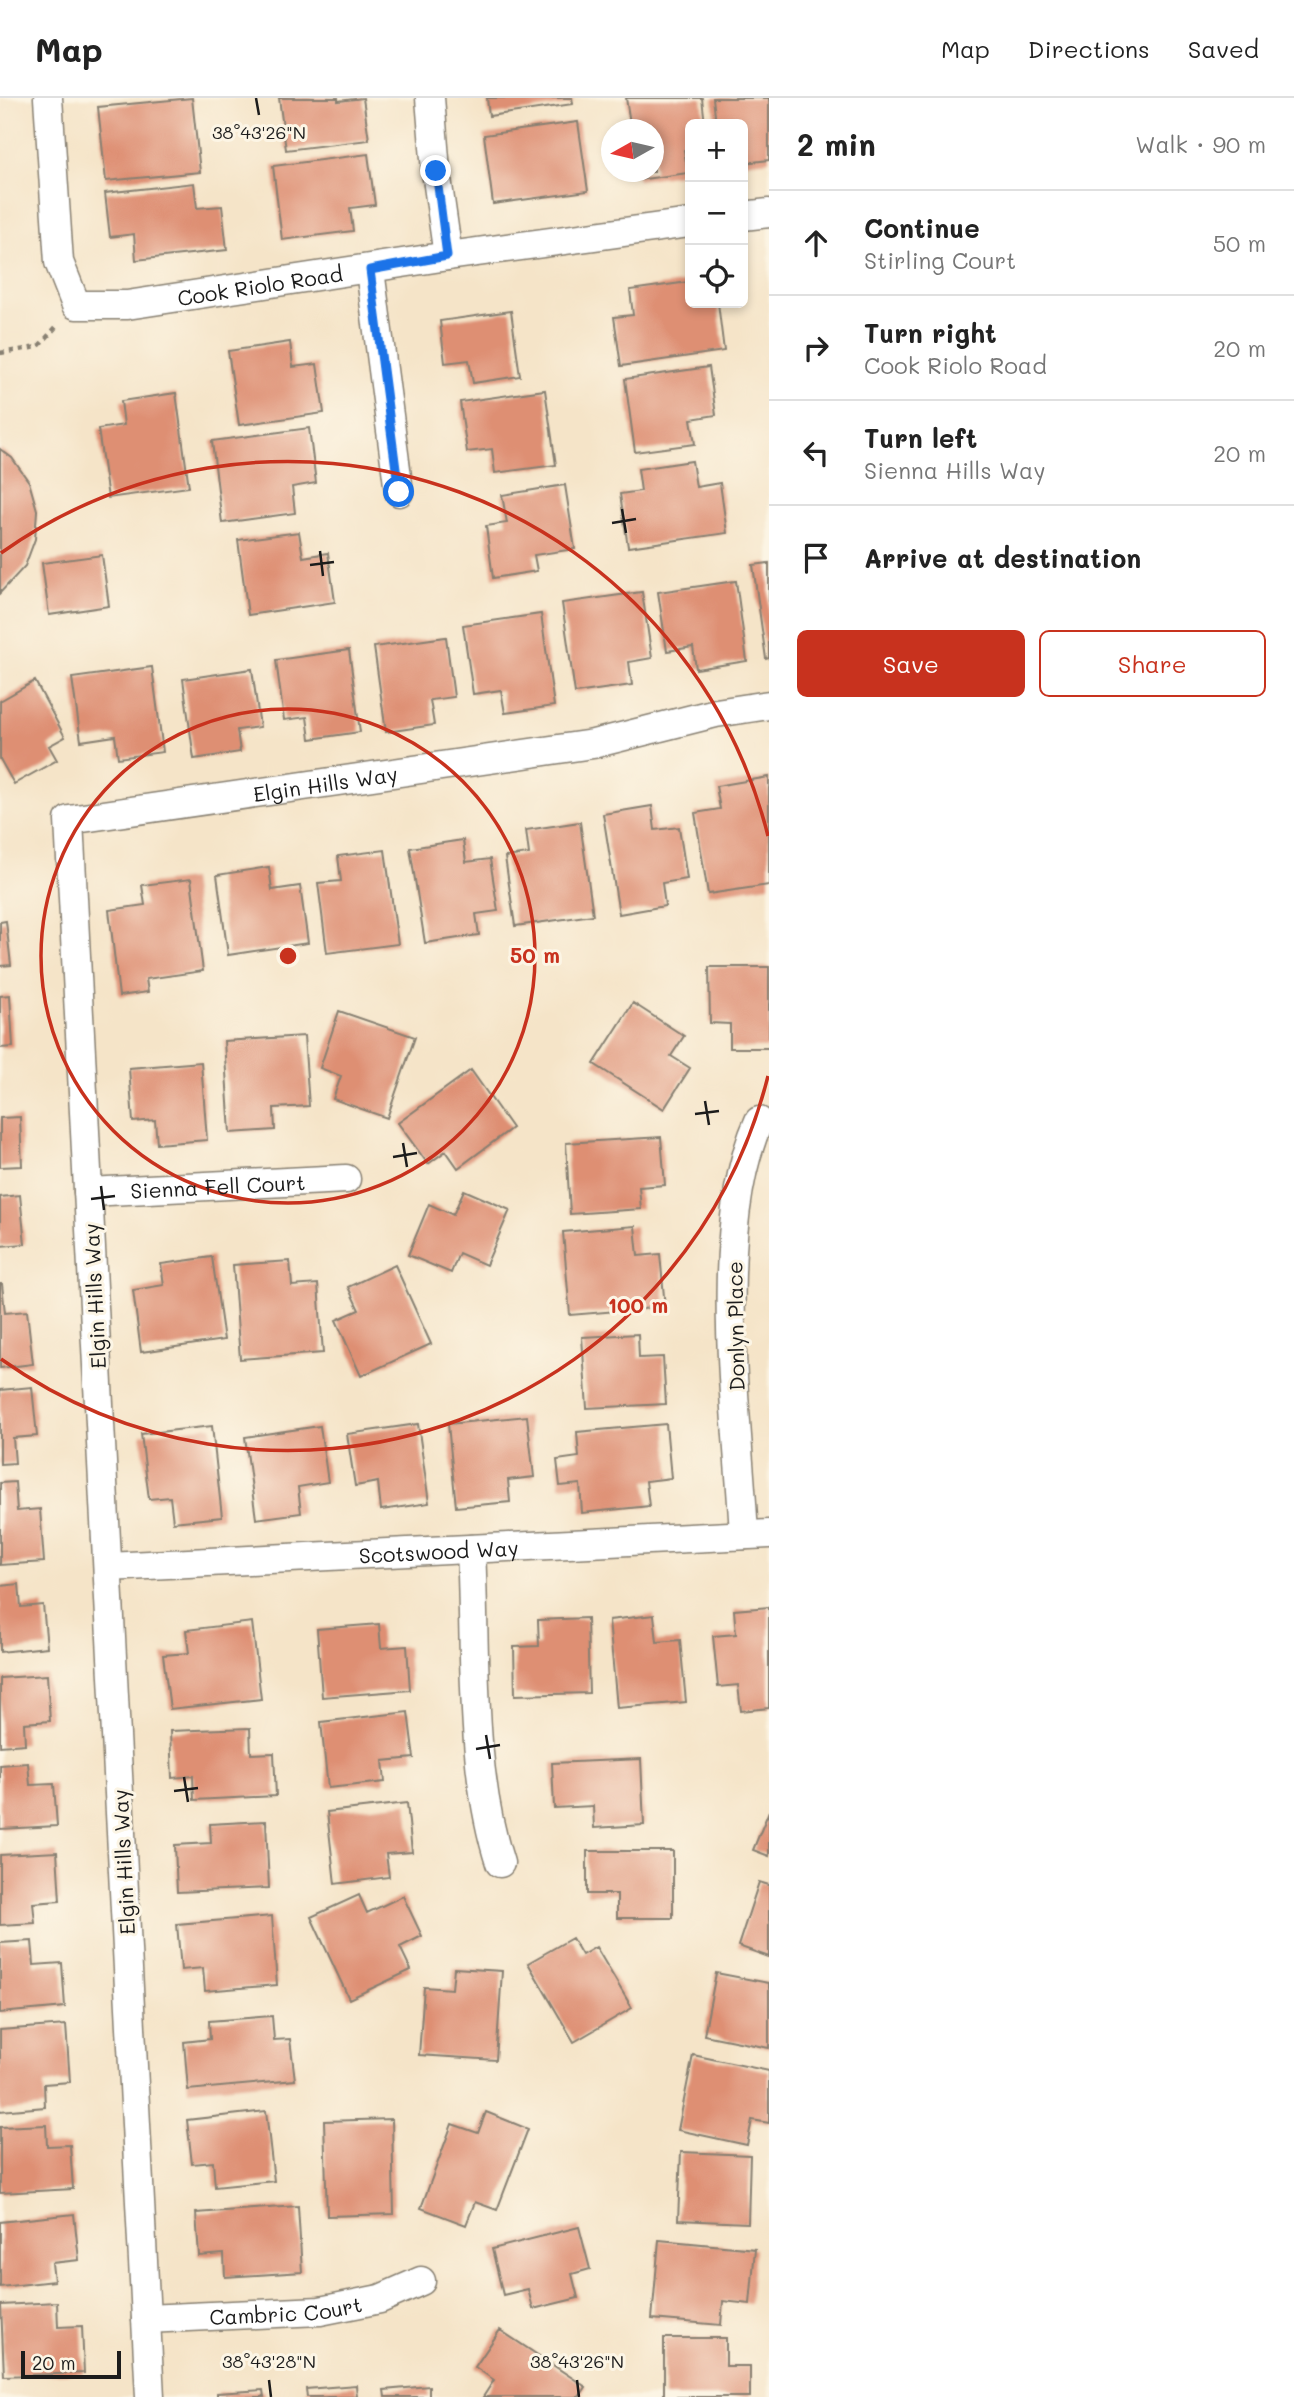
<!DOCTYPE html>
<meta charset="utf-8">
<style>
body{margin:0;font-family:Mali,sans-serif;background:#f6f6f6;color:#222}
.controls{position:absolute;right:21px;top:21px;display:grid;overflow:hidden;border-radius:10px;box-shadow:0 4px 10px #0003}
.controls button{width:63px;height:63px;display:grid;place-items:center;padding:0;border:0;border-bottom:2px solid #e0e0e0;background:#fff;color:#222;font:35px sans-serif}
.compass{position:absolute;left:601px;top:21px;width:63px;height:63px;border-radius:50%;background:#fff;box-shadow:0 4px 10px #0003;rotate:262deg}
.scale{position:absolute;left:21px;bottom:18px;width:100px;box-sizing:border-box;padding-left:7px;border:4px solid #1c1c1c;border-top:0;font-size:19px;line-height:24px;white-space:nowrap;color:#1c1c1c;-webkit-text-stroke:5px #fcf5e5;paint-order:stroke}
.stop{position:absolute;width:21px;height:21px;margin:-16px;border:5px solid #1a73e8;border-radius:50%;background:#fff}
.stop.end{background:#1a73e8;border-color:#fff;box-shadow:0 2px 7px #0008}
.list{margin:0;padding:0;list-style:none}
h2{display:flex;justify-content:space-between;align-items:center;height:91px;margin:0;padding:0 28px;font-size:30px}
h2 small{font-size:23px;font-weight:400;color:#767676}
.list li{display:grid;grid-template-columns:46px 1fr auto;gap:21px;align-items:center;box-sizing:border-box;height:105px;padding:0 28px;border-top:2px solid #e0e0e0}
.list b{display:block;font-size:26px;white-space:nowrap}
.list p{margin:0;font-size:23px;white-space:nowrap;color:#767676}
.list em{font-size:23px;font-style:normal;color:#767676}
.actions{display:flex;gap:14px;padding:21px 28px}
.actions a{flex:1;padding:16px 0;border:2px solid #c8321e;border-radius:10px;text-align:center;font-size:24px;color:#c8321e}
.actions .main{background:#c8321e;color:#fff}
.icon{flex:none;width:38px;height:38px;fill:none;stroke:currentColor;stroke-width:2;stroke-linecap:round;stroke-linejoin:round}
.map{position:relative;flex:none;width:769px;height:2299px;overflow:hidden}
header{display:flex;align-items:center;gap:42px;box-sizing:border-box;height:98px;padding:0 35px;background:#fff;border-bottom:2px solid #e0e0e0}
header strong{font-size:33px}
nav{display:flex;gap:38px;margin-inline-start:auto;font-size:24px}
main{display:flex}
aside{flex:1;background:#fff}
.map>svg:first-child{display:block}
</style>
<header>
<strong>Map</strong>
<nav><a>Map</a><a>Directions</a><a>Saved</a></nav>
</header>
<main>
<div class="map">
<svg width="769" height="2299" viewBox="0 0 769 2299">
<rect width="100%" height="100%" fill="#fcf5e5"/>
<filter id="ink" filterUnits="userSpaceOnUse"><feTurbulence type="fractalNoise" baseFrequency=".0143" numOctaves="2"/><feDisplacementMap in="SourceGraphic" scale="14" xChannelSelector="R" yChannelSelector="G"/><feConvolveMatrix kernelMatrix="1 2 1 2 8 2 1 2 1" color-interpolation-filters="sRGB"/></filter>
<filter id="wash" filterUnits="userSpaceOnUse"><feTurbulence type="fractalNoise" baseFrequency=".00686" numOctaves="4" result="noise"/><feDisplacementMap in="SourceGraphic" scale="28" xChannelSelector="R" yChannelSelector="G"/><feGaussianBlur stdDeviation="1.57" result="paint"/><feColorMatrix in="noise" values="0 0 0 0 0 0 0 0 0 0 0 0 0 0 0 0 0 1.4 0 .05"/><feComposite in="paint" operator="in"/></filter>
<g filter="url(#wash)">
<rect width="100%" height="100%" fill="#f5e4c8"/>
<g id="blocks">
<path fill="#de8f73" d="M192 0 200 74 106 83 98 9Z
M279 0H338V3L363 0 369 42 286 52Z
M487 0H572L573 6 489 18Z
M626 0H702L705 26H690V51L684 52 688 75 638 82 636 74H654V32H631Z
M713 0H769V62L744 65 743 26H716Z
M578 24 588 93 493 106 484 37Z
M368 56 375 107 350 110 353 133 282 142 273 68Z
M194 85 197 110 222 108 227 152 136 162 134 136 110 139 105 95Z
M689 184 692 208 718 205 724 253 621 268 614 219 633 217 630 192Z
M511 213 520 278 473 285 469 262 445 265 440 223Z
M290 244 293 269 317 266 324 315 239 327 228 253Z
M709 269 716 317 691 321 695 346 635 354 625 281Z
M545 292 556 367 495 375 492 351 467 354 460 304Z
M176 295 189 389 108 400 98 331 124 327 121 303Z
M309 330 316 385 292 389 295 415 222 425 212 343Z
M0 351 12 360 29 384 37 412 35 441 25 468 0 495Z
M692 363 696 389 720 385 727 435 628 449 620 396 641 393 638 371Z
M565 387 575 451 534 457 537 473 493 480 486 428 507 425 502 397Z
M299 434 303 459 328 455 335 504 248 517 238 442Z
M102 457 109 508 49 517 42 465Z
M769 465V560L766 561 753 467Z
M736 483 747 563 696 571 693 549 667 553 658 494Z
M642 494 652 560 629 564 632 587 575 595 562 505Z
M541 516 554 608 505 615 501 592 473 596 463 527Z
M446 539 454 599 430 602 434 627 386 634 374 549Z
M349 552 360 634 310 641 307 619 284 622 276 562Z
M152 569 163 654 118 660 115 638 81 643 72 580Z
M252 571 260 629 237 632 240 654 194 661 183 581Z
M35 583 65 639 49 648 57 662 14 686 0 661V603Z
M769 679V787L708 796 695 715 720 711 716 688Z
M652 708 655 732 679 729 687 781 662 785 665 808 619 816 603 716Z
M580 724 593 817 515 828 505 759 529 756 526 732Z
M463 742 466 764 490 761 498 813 476 816 479 837 425 845 410 750Z
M385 752 398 846 327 855 318 785 341 783 338 758Z
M269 769 272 792 300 788 308 845 228 857 217 777Z
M191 781 203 873 146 881 148 894 119 898 109 812 145 807 142 787Z
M6 823 11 867 0 868V824Z
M709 869H769V950H730V926L710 925Z
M10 897 13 949 0 950V898Z
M633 905 684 938 671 958 690 970 664 1011 594 966Z
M339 913 415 939 387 1020 333 1001 341 978 320 970Z
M304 938 309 1008 274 1010 275 1032 230 1035 224 943Z
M201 964 207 1042 157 1046 155 1022 133 1024 129 970Z
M471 972 512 1030 458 1070 446 1053 428 1066 398 1025Z
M20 1019 22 1068 0 1069V1020Z
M661 1039 665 1087 639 1089 641 1111 570 1116 566 1045Z
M464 1092 510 1112 486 1167 459 1155 451 1175 408 1157 429 1106 453 1117Z
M20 1097 25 1146 0 1148V1099Z
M635 1128 638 1158 660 1156 665 1209 570 1217 563 1134Z
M212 1159 224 1242 141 1254 133 1192 164 1187 161 1166Z
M290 1163 292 1188 318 1186 323 1255 240 1261 233 1167Z
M395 1167 431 1246 361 1278 336 1222 359 1212 348 1189Z
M0 1186H2L5 1215 27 1213 33 1266 0 1270Z
M638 1236 639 1260 663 1259 666 1306 587 1310 582 1239Z
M32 1289 37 1338 13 1340 15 1365 0 1366V1292Z
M527 1318 534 1379 508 1382 510 1404 456 1409 448 1326Z
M418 1326 429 1405 381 1412 378 1384 355 1388 347 1336Z
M666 1326 671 1380 646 1383 649 1408 582 1415 580 1386 560 1388 557 1362 579 1359 577 1334Z
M212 1328 222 1419 173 1424 170 1399 149 1401 141 1336Z
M320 1328 328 1384 298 1389 301 1415 256 1421 245 1339Z
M15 1384 17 1413 40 1411 44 1464 0 1467V1385Z
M19 1486 21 1509 43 1507 47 1549 0 1554V1488Z
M769 1509V1610L741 1613 738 1587 718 1589 713 1538 736 1536 734 1512Z
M654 1517 657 1544 680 1542 686 1604 617 1610 609 1522Z
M587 1520 589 1595 515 1597 514 1549 539 1548 538 1522Z
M252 1524 261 1601 170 1611 163 1557 189 1555 186 1532Z
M379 1526 381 1550 407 1548 410 1592 322 1599 317 1531Z
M47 1577 50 1623 24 1625 25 1646 0 1648V1580Z
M408 1614 414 1660 383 1663 385 1684 328 1690 321 1624Z
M250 1630 251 1656 274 1655 276 1698 194 1702 193 1678 172 1680 170 1633Z
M641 1661 644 1727 594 1730 593 1708 554 1710 552 1665Z
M28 1665 30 1687 54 1686 57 1728 0 1731V1667Z
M407 1705 412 1754 386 1756 389 1779 335 1786 327 1714Z
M769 1713V1758L753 1752Z
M266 1723 269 1790 177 1794 175 1747 211 1745 210 1726Z
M587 1753H673V1820H617V1796H587Z
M57 1754 60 1803 33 1805 35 1825 0 1827V1757Z
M759 1784 769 1787V1859L738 1848Z
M359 1797 367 1815 403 1798 422 1838 400 1849 411 1872 349 1901 311 1819Z
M272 1818 277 1887 205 1893 203 1870 181 1872 177 1826Z
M572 1840 582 1857 596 1849 632 1910 574 1944 528 1865Z
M32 1843 34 1867 62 1865 65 1909 0 1915V1845Z
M454 1870 502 1873 496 1962 419 1957 424 1889 452 1891Z
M716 1875 769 1885V1950L704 1937Z
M272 1918 274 1942 290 1941 295 1982 188 1992 184 1944 210 1941 209 1923Z
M66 1927 70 1984 44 1986 45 2009 0 2013V1932Z
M693 1957 769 1973V2025L752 2022 747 2047 678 2032Z
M266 2013 274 2083 215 2089 213 2064 192 2066 187 2022Z
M486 2014 528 2031 497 2112 475 2104 466 2127 421 2110 452 2026 478 2035Z
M392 2021 394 2116 327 2118 324 2023Z
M46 2027 47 2048 70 2047 73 2091 0 2095V2029Z
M681 2054 750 2057 748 2125 678 2122Z
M298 2108 302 2174 225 2179 224 2156 199 2158 196 2115Z
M74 2116 79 2162 52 2165 54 2183 0 2189V2124Z
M579 2129 590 2171 572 2176 578 2200 533 2211 528 2191 503 2197 492 2151Z
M659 2142 755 2151 750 2206 723 2203 721 2227 652 2221Z
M57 2204 58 2229 82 2228 84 2275 4 2278 1 2207Z
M500 2232 586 2289 579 2299H483L494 2282 475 2269Z
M664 2240H726V2268H750V2299H664Z
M356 2287 357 2299H307L306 2291Z
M429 2288V2299H385L384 2292Z
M263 2292 264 2299H217V2295Z"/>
</g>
</g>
<g filter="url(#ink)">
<use href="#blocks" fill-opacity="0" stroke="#888072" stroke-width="2"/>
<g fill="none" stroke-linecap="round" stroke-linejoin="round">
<defs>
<g id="street">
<path id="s1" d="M48 0 59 164 76 207H127L448 158 690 125"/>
<path d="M430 0 436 73 448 158"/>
<path d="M743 118 769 115"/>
<path d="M370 172 399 394"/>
<path id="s2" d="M88 1094 346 1081"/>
<path d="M744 1437C738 1318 710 1131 759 1023"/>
<path d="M471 1451C476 1552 469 1669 500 1765"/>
<path id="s3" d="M108 1469 769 1436"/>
<path id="s4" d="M146 2221 320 2213 380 2201 421 2183"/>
<path id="s5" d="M150 2299 69 722 593 646 716 615 769 607"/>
</g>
</defs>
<use href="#street" stroke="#888072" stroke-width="31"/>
<path stroke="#888072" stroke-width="4.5" stroke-dasharray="5 5" stroke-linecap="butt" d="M0 255 38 249 56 229"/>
<use href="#street" stroke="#fff" stroke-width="28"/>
</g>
</g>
<g fill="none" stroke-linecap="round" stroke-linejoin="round" filter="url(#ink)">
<path stroke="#1a73e8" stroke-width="9" d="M399 394 370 172 447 158 436 73"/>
</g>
<path fill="none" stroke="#1c1c1c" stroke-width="2.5" d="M256 0 259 17M622 411 626 435M612 425 636 421M320 453 323 478M310 467 334 464M705 1003 709 1027M695 1016 719 1013M403 1045 407 1069M393 1059 417 1055M101 1088 104 1112M91 1101 115 1098M486 1637 490 1661M476 1651 500 1647M184 1679 188 1704M174 1693 198 1690M269 2282 271 2299M577 2282 579 2299"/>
<g fill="none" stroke="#c8321e" stroke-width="3.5">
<circle cx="288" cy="858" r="247"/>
<path d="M768 978A495 495 0 0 1 1 1261M1 455A495 495 0 0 1 768 738"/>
</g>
<g text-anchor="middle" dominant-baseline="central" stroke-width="6" stroke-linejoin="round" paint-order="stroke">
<g font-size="21" fill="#1c1c1c" stroke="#fcf5e5">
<text stroke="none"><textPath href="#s1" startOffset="396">Cook Riolo Road</textPath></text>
<text stroke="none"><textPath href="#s5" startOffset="1838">Elgin Hills Way</textPath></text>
<text stroke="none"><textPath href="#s2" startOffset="130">Sienna Fell Court</textPath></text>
<text transform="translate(94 1198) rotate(-93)">Elgin Hills Way</text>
<text transform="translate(735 1228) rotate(-91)">Donlyn Place</text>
<text stroke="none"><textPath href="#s3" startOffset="331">Scotswood Way</textPath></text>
<text transform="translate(123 1764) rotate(-93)">Elgin Hills Way</text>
<text stroke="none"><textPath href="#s4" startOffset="140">Cambric Court</textPath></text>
</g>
</g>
<g font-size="18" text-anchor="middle" fill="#1c1c1c" stroke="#fcf5e5" stroke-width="6" stroke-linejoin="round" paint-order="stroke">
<text x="259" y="41">38°43'26"N</text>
<text x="269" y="2270">38°43'28"N</text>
<text x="577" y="2270">38°43'26"N</text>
</g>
<circle cx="288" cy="858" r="10" fill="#c8321e" stroke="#fcf5e5" stroke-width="3.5"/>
<g font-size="21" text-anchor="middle" font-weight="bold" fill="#c8321e" stroke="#fcf5e5" stroke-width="6" stroke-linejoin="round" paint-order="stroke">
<text x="535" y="865">50 m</text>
<text x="638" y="1215">100 m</text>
</g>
</svg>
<div class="controls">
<button>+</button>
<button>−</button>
<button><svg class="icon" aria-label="locate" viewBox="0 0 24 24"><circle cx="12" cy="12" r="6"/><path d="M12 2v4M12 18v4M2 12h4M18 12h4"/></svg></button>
</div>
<svg class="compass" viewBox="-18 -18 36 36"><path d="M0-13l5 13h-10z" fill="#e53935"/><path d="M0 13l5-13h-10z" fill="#767676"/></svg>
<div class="scale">20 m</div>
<div class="stop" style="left:399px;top:394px"></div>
<div class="stop end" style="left:436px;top:73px"></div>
</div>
<aside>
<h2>2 min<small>Walk · 90 m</small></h2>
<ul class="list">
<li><svg class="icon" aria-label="ahead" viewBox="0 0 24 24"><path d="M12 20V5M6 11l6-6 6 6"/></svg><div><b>Continue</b><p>Stirling Court</p></div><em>50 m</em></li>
<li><svg class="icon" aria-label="right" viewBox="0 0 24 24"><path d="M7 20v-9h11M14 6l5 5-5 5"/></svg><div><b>Turn right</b><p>Cook Riolo Road</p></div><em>20 m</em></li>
<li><svg class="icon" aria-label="left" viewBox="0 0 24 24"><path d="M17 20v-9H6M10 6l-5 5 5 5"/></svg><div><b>Turn left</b><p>Sienna Hills Way</p></div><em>20 m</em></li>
<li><svg class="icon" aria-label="arrive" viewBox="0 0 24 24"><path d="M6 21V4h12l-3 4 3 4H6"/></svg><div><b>Arrive at destination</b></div></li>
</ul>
<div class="actions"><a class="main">Save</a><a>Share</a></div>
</aside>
</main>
